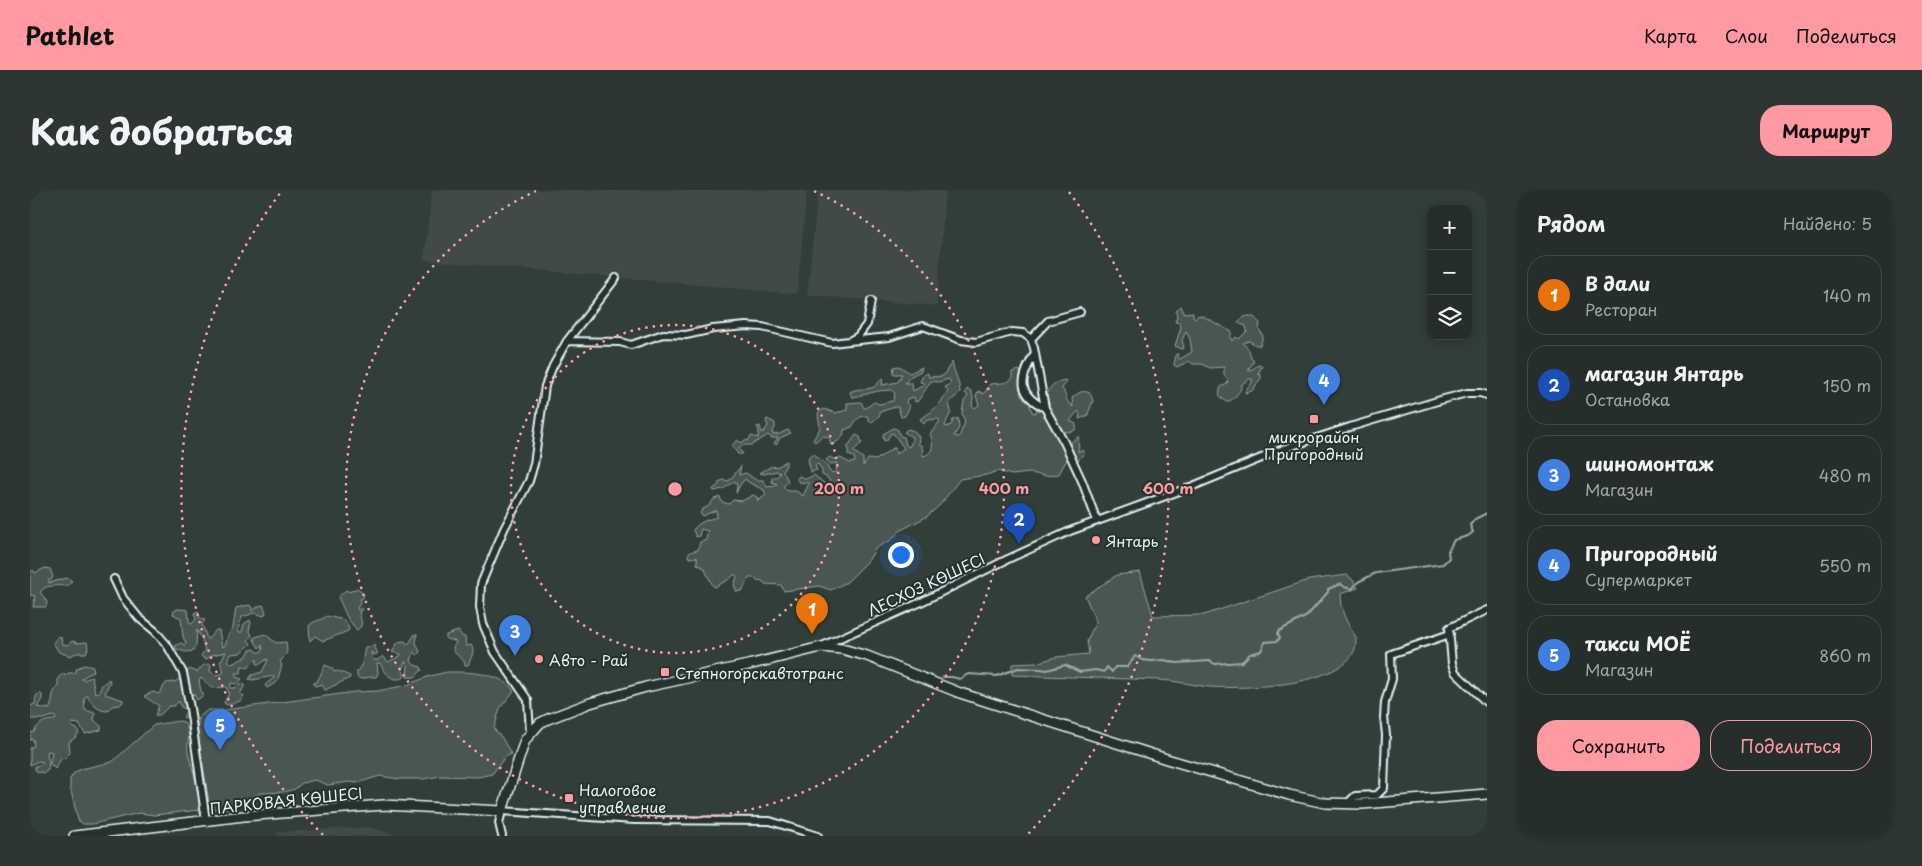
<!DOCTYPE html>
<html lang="ru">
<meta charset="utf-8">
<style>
body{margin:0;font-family:"Playpen Sans",sans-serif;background:#2e3633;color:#f1f3f6}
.controls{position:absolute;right:15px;top:15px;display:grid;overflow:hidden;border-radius:10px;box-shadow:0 2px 12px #0003}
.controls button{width:45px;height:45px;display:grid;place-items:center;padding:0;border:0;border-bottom:1px solid #424a47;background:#262e2b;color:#f1f3f6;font:25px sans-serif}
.you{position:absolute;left:870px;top:364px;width:18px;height:18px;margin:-12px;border:4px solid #fff;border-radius:50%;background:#1a73e8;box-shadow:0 0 0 8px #1a73e833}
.badge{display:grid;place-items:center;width:32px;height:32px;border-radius:50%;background:#ff9aa2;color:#fff;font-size:16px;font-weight:700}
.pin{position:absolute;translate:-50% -41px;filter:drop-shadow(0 1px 2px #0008)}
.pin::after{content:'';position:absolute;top:26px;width:18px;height:15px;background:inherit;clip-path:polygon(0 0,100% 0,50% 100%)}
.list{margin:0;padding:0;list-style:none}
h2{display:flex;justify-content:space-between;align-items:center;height:65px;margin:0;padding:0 20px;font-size:21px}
h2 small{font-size:16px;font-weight:400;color:#a4a8a9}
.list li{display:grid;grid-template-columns:32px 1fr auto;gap:15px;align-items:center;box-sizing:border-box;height:80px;margin:0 10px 10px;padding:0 10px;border:1px solid #424a47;border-radius:20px}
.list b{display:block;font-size:19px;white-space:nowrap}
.list p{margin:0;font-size:16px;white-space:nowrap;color:#a4a8a9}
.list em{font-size:16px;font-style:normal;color:#a4a8a9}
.actions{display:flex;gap:10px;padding:15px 20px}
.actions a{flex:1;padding:11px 0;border:1px solid #ff9aa2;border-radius:20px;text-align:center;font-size:18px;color:#ff9aa2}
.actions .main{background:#ff9aa2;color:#111}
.icon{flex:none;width:28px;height:28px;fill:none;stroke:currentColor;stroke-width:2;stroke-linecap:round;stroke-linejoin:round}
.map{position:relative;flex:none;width:1457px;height:646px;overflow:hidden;border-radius:20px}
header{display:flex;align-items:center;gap:30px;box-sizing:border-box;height:70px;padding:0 25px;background:#ff9aa2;color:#111}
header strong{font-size:24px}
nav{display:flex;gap:28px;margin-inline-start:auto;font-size:18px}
.intro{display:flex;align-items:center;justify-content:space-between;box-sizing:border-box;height:120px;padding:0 30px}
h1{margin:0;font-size:35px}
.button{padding:12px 22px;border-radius:20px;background:#ff9aa2;color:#111;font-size:18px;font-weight:700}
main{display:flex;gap:30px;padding:0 30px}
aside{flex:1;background:#262e2b;border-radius:20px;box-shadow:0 2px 12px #0003}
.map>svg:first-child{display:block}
</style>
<header>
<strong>Pathlet</strong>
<nav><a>Карта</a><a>Слои</a><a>Поделиться</a></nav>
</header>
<div class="intro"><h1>Как добраться</h1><a class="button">Маршрут</a></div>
<main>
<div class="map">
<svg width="1457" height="646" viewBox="0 0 1457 646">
<rect width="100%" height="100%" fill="#323e39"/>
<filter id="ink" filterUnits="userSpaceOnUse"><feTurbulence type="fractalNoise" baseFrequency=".02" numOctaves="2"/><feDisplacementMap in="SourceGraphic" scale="10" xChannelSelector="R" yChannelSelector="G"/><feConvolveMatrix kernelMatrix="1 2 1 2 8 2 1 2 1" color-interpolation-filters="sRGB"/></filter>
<g filter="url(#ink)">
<path fill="#3f4b46" d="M402 0H777L767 104 394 70Z
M788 0H915L907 116 777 105Z
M339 637 371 646H247L248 642Z"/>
<path fill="#495651" stroke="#98a4a4" d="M1151 116 1154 123 1163 122V126L1165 128 1169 125C1179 128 1191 137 1202 142L1200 147 1202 151 1206 147 1209 149 1217 141 1216 136 1208 133C1210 128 1219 123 1225 128 1227 130 1228 132 1230 133L1229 139 1233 146 1230 155H1226L1219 151 1213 153 1219 160 1221 168 1224 171 1218 180H1221L1228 175 1232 176 1228 184 1231 185V188L1222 201 1215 203 1217 198 1222 193V189H1219L1212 194C1211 201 1204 210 1197 212 1191 207 1187 207 1191 197L1197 194 1198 191 1194 185V177L1180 178 1172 174H1163L1159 171 1147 177 1144 175 1146 164H1148V168L1150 169 1162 162 1160 149 1156 141 1152 150 1154 158 1152 159 1145 156 1151 137 1150 133 1145 132 1147 127 1146 121Z
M922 172C924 183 930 192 930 203L919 212 921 222 915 235 916 237 921 235 923 230 928 228 929 238 924 246 929 247 935 232 932 223 934 211 938 206 935 203 937 199 941 201 943 207 942 216 945 218 949 215 946 206 948 201 954 204 960 194C967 193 977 194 982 189V182L989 180C996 186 995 196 990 203L995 210H1001L1000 216 1002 222 1006 223 1007 216 1014 223 1020 213H1015C1018 199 1021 192 1036 190L1037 192 1032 198C1036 204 1036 213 1043 217L1042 208C1049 202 1052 200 1060 203L1063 211 1057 226 1049 229 1050 224 1048 221 1040 231 1046 234V239L1042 242 1031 241 1027 244V248L1030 251 1034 252V258L1049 246C1047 252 1050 256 1048 262L1052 260 1054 263 1047 272 1043 266 1036 271 1029 284 1017 286 1000 283 982 285 968 281 956 285 930 289 910 315 896 327 871 340 861 350 846 358 838 371 817 392 801 400 789 396 754 401 751 395 735 394 731 390 727 391 724 388H718L713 400 707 402 704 395 707 387 705 384C700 390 692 392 686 397L683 396 674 378 667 374V367L659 368 658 365 660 362 668 360 670 352 676 350 678 341 671 339 669 346 666 347 663 340C670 331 677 330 687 327L686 320 673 326 670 323 673 319 679 316 684 309 690 307 692 312 699 314 703 310 712 311 723 305 727 307 728 311 736 305 734 300 718 292 715 289 710 295 706 303 707 295 705 291 693 299 684 301 683 299 689 295V292L693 290 699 291 711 276 709 285 716 283 726 290H733L737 297 746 296 747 294 742 292V287H747L750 283 746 281 734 284 730 283 740 277 749 276 756 271V275L753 281 758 291 753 297 758 301H766L773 306 779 293 769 292 767 289 769 286 776 289 784 285 795 294 800 292 798 288 792 285V280L788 274 785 275 787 280 781 282 778 269 780 265 784 264 796 274 800 282 806 283 807 273 801 274 796 270 800 267 803 269 810 268 820 273 825 272 824 267 818 265V256L826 245 830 247 832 253 823 261 833 268V276L838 269 846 270 863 258H865L866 264 874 258 863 243 860 244 857 250 854 251 853 244 864 238 868 240 870 246 874 247 876 255 879 257 882 252V247L874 242 878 239 884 241 889 247 888 254 892 256 893 266C904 264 904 252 900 244L910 231 908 229 897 230 894 234 890 229 901 222 911 212 918 201 915 197 921 193 919 189 908 192 901 191 888 211 885 212 884 207 877 209 876 213 880 216 875 226 871 227 868 217H865L850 222V225L841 233 837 226C828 226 826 230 822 237L814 240C814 249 808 251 801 255L799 247 792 246 785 252 783 250 790 238 788 223 794 219 805 223 817 220V213L831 212 834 218H836L844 212 849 214 863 211 865 204 862 200 848 201 824 207H822L820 202C828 197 836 201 844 197 847 195 849 191 853 188L852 195 868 192 872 184H863L864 177 869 176 880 183 892 177 891 181 881 186 875 193H882L883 201 894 195V193L890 192 893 185 898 183 899 187 913 186Z
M737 229 745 233V238L742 242 743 245 747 243V245L758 240 761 243 750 248 746 255 744 253 748 248H741L738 245C732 249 727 251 722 255H712L709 259 713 264H708L702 256 706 251H709L711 253 715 250 718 251 721 246 728 248 729 241 727 237 730 236 732 243H733L738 236 736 231Z
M15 378 20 379 23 387 22 389 18 391 19 393 37 388 42 391 38 395C28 397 17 393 10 402L17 412 16 417H3L5 406 0 405V383L3 380 5 383Z
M1110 382 1123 426 1174 425 1279 390 1317 385 1323 390 1328 398 1310 404C1310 420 1317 434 1326 447 1326 451 1326 455 1325 459 1311 497 1213 499 1179 497 1163 495 1147 491 1130 490 1081 488 1031 487 982 485V474L1006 473 1026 467 1059 464 1057 451 1066 431 1055 406 1087 385Z
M327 398 334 404 333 408 330 409V414L327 418 328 420 332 418 333 420 329 422C330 429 335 435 327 440L318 429 308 407 316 400 319 402Z
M219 415 221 416 222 421 229 416 233 415 236 422 234 426 224 423 212 427 208 439 209 442H212L214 434 220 430 221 432 219 440 222 445 218 450 221 454 210 463 201 464 198 471 202 474 216 467 220 460 225 459 227 462H231L233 459 232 455 229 458 223 448 235 444 246 453 256 452 257 462 250 472 252 475 247 492 237 498 235 495 244 488V486L223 490 219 489 222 485 232 482 238 470 237 469 229 475 227 474V469L218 478 212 476 211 483H205L206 487 212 489 207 494 201 493 200 498H205L213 493 215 495 210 504 214 506 210 511 197 515 194 513 199 503 196 497 182 498 171 488 169 491 171 501 174 505 167 510 164 504 156 506 154 509 158 513 157 528 153 527 157 520 151 517 149 511 144 516H139L130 525H125L129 516 114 506 123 502 129 504 136 493 145 492 150 488 158 490 157 481 160 479 167 482C171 478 174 472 181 475L180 481 185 485 192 484 194 481 190 472 196 462 182 465 177 469 173 468 171 465 175 461 172 449 167 440 166 455 163 461 156 462 146 459 145 456 151 453 155 455 156 453 153 447 151 428 143 424 144 421 148 419 158 420 159 432 162 434 166 429 164 423 168 421 170 429 175 430 172 434 177 449H178L186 440H189L192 457 195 456 198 445 203 438 206 418Z
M297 426 314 430 319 438 318 441 293 451 285 446 280 451 279 436C284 430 291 431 297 426Z
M428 441 433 447H435L436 456 441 455C446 461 440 469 438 475H435L434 471 424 462 423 457 426 453 425 451 416 449V445Z
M385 444H387L386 453 390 462 387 465 384 462 381 471 384 475 391 477 392 480 385 487H377L378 474 375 472 372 479 375 486 373 488C361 492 355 483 350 473H347L348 483 346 487H340L331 489 327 487V482L332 474 335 457H340L344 455 347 462V464L344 465 341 462 343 470H348L353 466 358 472 370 466 371 464 362 462 368 452 375 451 378 455Z
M28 446 31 447 32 454 38 455 42 451 48 453 57 452 58 458 56 463H46L40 466 29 462 23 453Z
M54 475 63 477 64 481 52 488 53 490 62 487 65 503 69 502 72 495 79 489 80 491 75 504 93 510V512L90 515 82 516 78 521C67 521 61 513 57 505L54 509 55 520 65 523 64 530 71 536V540L55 544 49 534 42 533V537L47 539 49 543 46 547 39 552 40 563 35 568 31 569 25 579 20 574 22 562 18 561 17 565 19 571 18 580 14 583 10 582 8 583 5 579V576L12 574 13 572 8 571 0 575V558L4 556 3 549 0 550V543L4 542C8 533 15 530 25 530L26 528 24 526 13 529H0V516L5 514 6 506 10 503 12 505V509L7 517 19 519C25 510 19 507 28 495V488L34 483 35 486 38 483H45L47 478Z
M295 475 302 478 304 482 308 481 320 486V488L295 500 292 494 285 496 283 494 288 490Z
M417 482C438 482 472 482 484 501L470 518 464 539 472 548 481 564 475 567 462 584 448 587 411 586 393 589H369L350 586 327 593 319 592 298 595 285 590 272 593 265 599 254 602 230 603 204 618 180 619 167 537 169 527 178 520H195L325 502 348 501 377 495 400 486Z
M149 531 154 532C163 547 156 550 158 562 163 581 170 600 169 620L124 625 109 623 62 634H53L48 630 40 597V589L44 583 51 579 82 572 124 535Z"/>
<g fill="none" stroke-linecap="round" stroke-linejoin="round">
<path stroke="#9ea9ab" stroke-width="2" d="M913 487H922L930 489 938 484 967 486 988 478 1011 479 1017 480 1035 475 1050 482 1066 480 1074 482 1077 477 1082 482 1085 477H1097L1105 466 1112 470 1121 471 1134 470 1147 473 1180 471 1185 474 1212 472 1220 464 1231 461 1235 452 1247 451 1250 448 1248 444 1249 441 1277 426 1298 402V399L1310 394 1314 397 1322 399 1328 392 1346 383 1413 374 1419 368 1418 361 1424 350 1438 346 1443 342 1440 335 1445 329 1457 323"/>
<defs>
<path id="street" d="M1001 149 1018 131 1050 122
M537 151 590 152 601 155 633 144 656 145 683 139 716 136 732 137 802 153 819 151 828 146 837 134 841 111
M819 151 859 147 893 136 931 150 946 152 982 142 993 143 1001 149 1004 158 1015 218 1034 252 1052 291 1067 331
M1005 163C991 187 985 203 1015 218
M84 389 93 408 109 428 125 441 137 455 153 483 160 518 176 631
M1457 420 1419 438 1422 474 1425 482 1457 513
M792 456 889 413 978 369 1040 341 1163 296 1256 258 1320 237 1414 209 1437 203H1450L1457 205
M500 543 498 510 465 462 453 434 450 417 451 394 474 339 499 291 504 274 515 196 523 176 537 151 586 88
M1318 613 1325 606 1347 605 1354 598 1356 545 1354 527 1355 512 1362 489 1361 464 1420 444
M472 646 469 633 472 621 604 630 740 631 788 646"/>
<path id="secondary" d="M44 646 214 626 353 615 472 621 495 550 510 533 518 529 560 513 616 497 718 475 791 457 812 459 837 466 930 503 1140 570 1259 605 1295 613 1332 614 1457 604"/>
</defs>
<use href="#street" stroke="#e8f1f8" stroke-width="10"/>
<use href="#secondary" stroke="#e8f1f8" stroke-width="12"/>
<use href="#street" stroke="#26332d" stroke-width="6"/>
<use href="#secondary" stroke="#26332d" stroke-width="9"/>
</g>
</g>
<g fill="none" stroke="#ff9aa2" stroke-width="2.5" stroke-dasharray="2.5 5">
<circle cx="645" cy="299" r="164"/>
<path d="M784 1A329 329 0 1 1 506 1"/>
<path d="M293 645A493 493 0 0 1 251 2M1039 2A493 493 0 0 1 997 645"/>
</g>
<g fill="#ff9aa2" stroke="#26332d" stroke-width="2">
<rect x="1279" y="224" width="10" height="10" rx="2.5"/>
<circle cx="1066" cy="350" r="5"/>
<circle cx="509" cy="469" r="5"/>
<rect x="630" y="477" width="10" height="10" rx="2.5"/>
<rect x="534" y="603" width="10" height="10" rx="2.5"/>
</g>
<g text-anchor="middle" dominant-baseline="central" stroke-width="4" stroke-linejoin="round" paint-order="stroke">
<g font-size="15" fill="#e8f1f8" stroke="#26332d" text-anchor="start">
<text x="1284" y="246" text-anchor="middle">микрорайон<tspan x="1284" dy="17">Пригородный</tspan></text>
<text x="1076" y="350">Янтарь</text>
<text x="519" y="469">Авто - Рай</text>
<text x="645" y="482">Степногорскавтотранс</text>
<text x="549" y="599">Налоговое<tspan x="549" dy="17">управление</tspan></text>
</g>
<g font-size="15" fill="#e8f1f8" stroke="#26332d">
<text transform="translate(896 394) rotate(-25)">ЛЕСХОЗ КӨШЕСІ</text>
<text transform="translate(256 610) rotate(-6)">ПАРКОВАЯ КӨШЕСІ</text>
</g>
</g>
<circle cx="645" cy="299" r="8" fill="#ff9aa2" stroke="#26332d" stroke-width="2.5"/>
<g font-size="15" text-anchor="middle" font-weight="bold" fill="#ff9aa2" stroke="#26332d" stroke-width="4" stroke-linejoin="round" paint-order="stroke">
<text x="809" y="304">200 m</text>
<text x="974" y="304">400 m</text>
<text x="1138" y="304">600 m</text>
</g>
</svg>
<div class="controls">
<button>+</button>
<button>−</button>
<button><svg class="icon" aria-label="layers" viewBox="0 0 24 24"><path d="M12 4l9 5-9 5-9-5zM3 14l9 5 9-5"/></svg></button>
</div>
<div class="you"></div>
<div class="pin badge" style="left:782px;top:444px;background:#e8710a">1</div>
<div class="pin badge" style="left:989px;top:354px;background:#1a4fb4">2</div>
<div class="pin badge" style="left:485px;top:466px;background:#3f7fe0">3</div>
<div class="pin badge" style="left:1294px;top:215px;background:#3f7fe0">4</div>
<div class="pin badge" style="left:190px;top:560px;background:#3f7fe0">5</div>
</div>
<aside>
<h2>Рядом<small>Найдено: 5</small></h2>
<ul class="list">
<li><span class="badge" style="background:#e8710a">1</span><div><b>В дали</b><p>Ресторан</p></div><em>140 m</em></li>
<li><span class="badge" style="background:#1a4fb4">2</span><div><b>магазин Янтарь</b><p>Остановка</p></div><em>150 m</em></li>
<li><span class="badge" style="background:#3f7fe0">3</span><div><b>шиномонтаж</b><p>Магазин</p></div><em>480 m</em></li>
<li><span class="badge" style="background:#3f7fe0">4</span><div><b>Пригородный</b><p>Супермаркет</p></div><em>550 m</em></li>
<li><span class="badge" style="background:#3f7fe0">5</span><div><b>такси МОЁ</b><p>Магазин</p></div><em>860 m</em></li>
</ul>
<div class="actions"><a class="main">Сохранить</a><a>Поделиться</a></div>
</aside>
</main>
